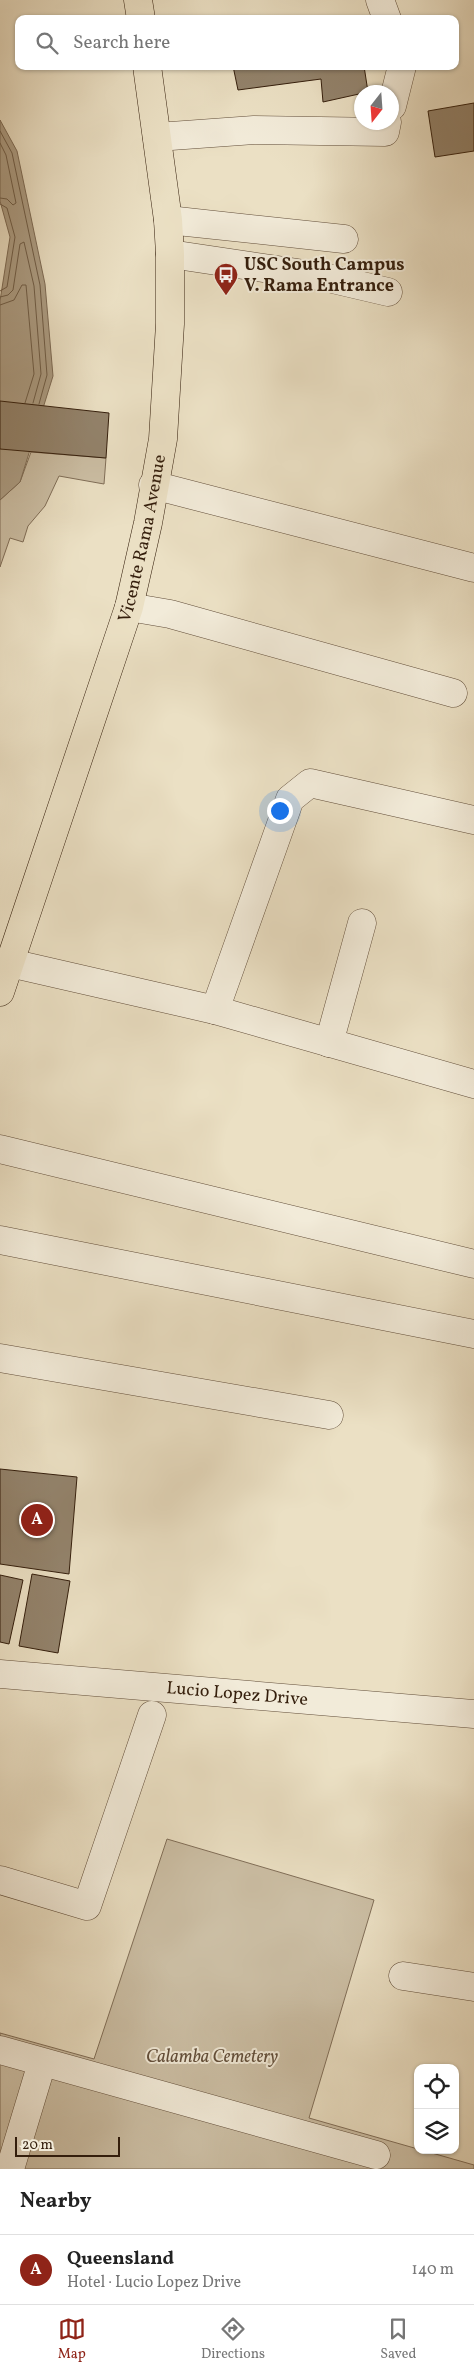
<!DOCTYPE html>
<meta charset="utf-8">
<style>
body{margin:0;font-family:Vollkorn,serif;background:#f6f6f6;color:#222}
.controls{position:absolute;right:15px;bottom:15px;display:grid;overflow:hidden;border-radius:10px;box-shadow:0 1px 4px #0004}
.controls button{width:45px;height:45px;display:grid;place-items:center;padding:0;border:0;border-bottom:1px solid #e0e0e0;background:#fff;color:#222;font:25px sans-serif}
.compass{position:absolute;left:354px;top:85px;width:45px;height:45px;border-radius:50%;background:#fff;box-shadow:0 1px 4px #0004;rotate:197deg}
.scale{position:absolute;left:15px;bottom:12px;width:105px;box-sizing:border-box;padding-left:5px;border:2px solid #341e0c;border-top:0;font-size:14px;line-height:18px;white-space:nowrap;color:#341e0c;-webkit-text-stroke:4px #f2ebd9;paint-order:stroke}
.you{position:absolute;left:279px;top:810px;width:18px;height:18px;margin:-12px;border:4px solid #fff;border-radius:50%;background:#1a73e8;box-shadow:0 0 0 8px #1a73e833}
.badge{display:grid;place-items:center;width:32px;height:32px;border-radius:50%;background:#8f2418;color:#fff;font-size:16px;font-weight:700}
.pin{position:absolute;translate:-50% -50%;border:2px solid #fff;box-shadow:0 1px 5px #0006}
.list{margin:0;padding:0;list-style:none}
h2{display:flex;justify-content:space-between;align-items:center;height:65px;margin:0;padding:0 20px;font-size:21px}
h2 small{font-size:16px;font-weight:400;color:#767676}
.list li{display:grid;grid-template-columns:32px 1fr auto;gap:15px;align-items:center;box-sizing:border-box;height:70px;padding:0 20px;border-top:1px solid #e0e0e0}
.list b{display:block;font-size:19px;white-space:nowrap}
.list p{margin:0;font-size:16px;white-space:nowrap;color:#767676}
.list em{font-size:16px;font-style:normal;color:#767676}
.icon{flex:none;width:28px;height:28px;fill:none;stroke:currentColor;stroke-width:2;stroke-linecap:round;stroke-linejoin:round}
.map{position:relative;flex:none;width:474px;height:2169px;overflow:hidden}
.search{position:absolute;background:#fff;box-shadow:0 1px 4px #0004;left:15px;right:15px;top:15px;height:55px;display:flex;align-items:center;gap:12px;box-sizing:border-box;padding:0 18px;border-radius:10px;color:#767676;font-size:19px}
.sheet{height:135px;background:#fff}
nav{display:flex;justify-content:space-around;align-items:center;box-sizing:border-box;height:70px;border-top:1px solid #e0e0e0;background:#fff;font-size:14px;color:#767676}
nav a{display:grid;justify-items:center;gap:2px}
nav .on{color:#8f2418}
.map>svg:first-child{display:block}
</style>
<div class="map">
<svg width="474" height="2169" viewBox="0 0 474 2169">
<rect width="100%" height="100%" fill="#ebe0c4"/>
<filter id="stains"><feTurbulence type="fractalNoise" baseFrequency=".004" numOctaves="4"/><feColorMatrix values="0 0 0 0 .2 0 0 0 0 .09 0 0 0 0 .02 0 0 0 .5 -.17"/></filter>
<radialGradient id="worn" r=".72"><stop offset=".6" stop-color="#630" stop-opacity="0"/><stop offset="1" stop-color="#630" stop-opacity=".3"/></radialGradient>
<path fill="#ccbfa5" stroke="#806e58" d="M31 452 106 458 104 484 59 476 45 506 28 526 23 542 10 538 0 567V500L20 482Z
M167 1839 374 1900 309 2118 474 2165V2169H0V2033L94 2059Z"/>
<path fill="#ad9e85" stroke="#7d6b55" d="M0 120 17 151 45 284 53 376 20 482 0 500V301L10 237 0 201Z"/>
<g fill="none" stroke-linecap="round" stroke-linejoin="round">
<path stroke="#705e48" stroke-width="1" d="M0 131 12 153 40 285 47 375 39 404
M0 143 6 155 16 203 13 205 7 199 0 198
M0 204 7 208 15 237 7 287 0 291
M0 297 8 295 13 290 20 244 24 242 34 286 41 374 33 403
M0 305 14 300 22 285H26L34 374 25 403"/>
</g>
<path fill="#93836c" stroke="#341e0c" d="M233 66H364L368 92 323 102 321 79 238 90Z
M474 103V151L435 157 428 111Z
M0 401 109 413 106 458 0 449Z
M0 1469 77 1477 69 1574 0 1564Z
M32 1574 70 1581 58 1653 19 1646Z
M0 1575 23 1580 9 1644 0 1642Z"/>
<g fill="none" stroke-linecap="round" stroke-linejoin="round">
<defs>
<g id="minor">
<path d="M380 0 387 19"/>
<path d="M392 106 402 66"/>
<path d="M157 137 254 130 385 132 387 122"/>
<path d="M168 220 344 239"/>
<path d="M170 254 324 277 388 292"/>
<path d="M153 485 474 568"/>
<path d="M129 607 170 614 453 693"/>
<path d="M10 963 215 1010 474 1084"/>
<path d="M215 1010 290 799 310 783 474 820"/>
<path d="M329 1043 362 923"/>
<path d="M0 1149 474 1264"/>
<path d="M0 1240 474 1334"/>
<path d="M0 1358 329 1415"/>
<path id="s1" d="M0 1674 474 1714"/>
<path d="M0 1880 87 1906 152 1715"/>
<path d="M403 1976 474 1987"/>
<path d="M0 2050 376 2155"/>
<path d="M10 2169 42 2063"/>
</g>
<g id="major">
<path d="M138 0 141 19"/>
<path id="s2" d="M0 992 129 607 148 523 163 439 170 324V254L168 220 147 66"/>
</g>
</defs>
<use href="#minor" stroke="#624e3a" stroke-width="29"/>
<use href="#major" stroke="#341e0c" stroke-width="29"/>
<use href="#minor" stroke="#f2ebd9" stroke-width="28"/>
<use href="#major" stroke="#ebe0c4" stroke-width="28"/>
</g>
<defs>
<symbol id="bus-pin" viewBox="-11 -11 22 30"><path d="M0 17L-7.5 6A9.5 9.5 0 1 1 7.5 6Z" fill="#8f2418" stroke="#f2ebd9"/><path d="M-5-6H5V4H4V6H2V4H-2V6H-4V4H-5ZM-3.5-4V0h7V-4ZM-3.5 1.2v1.5H-2V1.2ZM2 1.2v1.5H3.5V1.2Z" fill="#fff"/></symbol>
</defs>
<g fill-rule="evenodd">
<use href="#bus-pin" x="212" y="261" width="28" height="38"/>
</g>
<g text-anchor="middle" dominant-baseline="central" stroke-width="4" stroke-linejoin="round" paint-order="stroke">
<g font-size="18" font-weight="bold" fill="#341e0c" stroke="#f2ebd9" text-anchor="start">
<text x="244" y="265">USC South Campus<tspan x="244" dy="21">V. Rama Entrance</tspan></text>
</g>
<g font-size="18" fill="#341e0c" stroke="#f2ebd9">
<text stroke="none"><textPath href="#s2" startOffset="476">Vicente Rama Avenue</textPath></text>
<text stroke="none"><textPath href="#s1" startOffset="238">Lucio Lopez Drive</textPath></text>
</g>
<g font-size="18" font-style="italic" fill="#624e3a" stroke="#f2ebd9">
<text x="212" y="2057">Calamba Cemetery</text>
</g>
</g>
<rect width="100%" height="100%" filter="url(#stains)"/>
<rect width="100%" height="100%" fill="url(#worn)"/>
</svg>
<div class="controls">
<button><svg class="icon" aria-label="locate" viewBox="0 0 24 24"><circle cx="12" cy="12" r="6"/><path d="M12 2v4M12 18v4M2 12h4M18 12h4"/></svg></button>
<button><svg class="icon" aria-label="layers" viewBox="0 0 24 24"><path d="M12 4l9 5-9 5-9-5zM3 14l9 5 9-5"/></svg></button>
</div>
<svg class="compass" viewBox="-18 -18 36 36"><path d="M0-13l5 13h-10z" fill="#e53935"/><path d="M0 13l5-13h-10z" fill="#767676"/></svg>
<div class="scale">20 m</div>
<div class="you"></div>
<div class="pin badge" style="left:37px;top:1520px">A</div>
<div class="search"><svg class="icon" aria-label="search" viewBox="0 0 24 24"><circle cx="10" cy="10" r="6"/><path d="M15 15l6 6"/></svg>Search here</div>
</div>
<section class="sheet">
<h2>Nearby<small></small></h2>
<ul class="list">
<li><span class="badge">A</span><div><b>Queensland</b><p>Hotel · Lucio Lopez Drive</p></div><em>140 m</em></li>
</ul>
</section>
<nav>
<a class="on"><svg class="icon" aria-label="map" viewBox="0 0 24 24"><path d="M3 6l6-2 6 2 6-2v14l-6 2-6-2-6 2zM9 4v14M15 6v14"/></svg>Map</a>
<a><svg class="icon" aria-label="directions" viewBox="0 0 24 24"><path d="M12 3l9 9-9 9-9-9zM9 14v-3h6M13 9l2 2-2 2"/></svg>Directions</a>
<a><svg class="icon" aria-label="saved" viewBox="0 0 24 24"><path d="M7 4h10v16l-5-4-5 4z"/></svg>Saved</a>
</nav>
